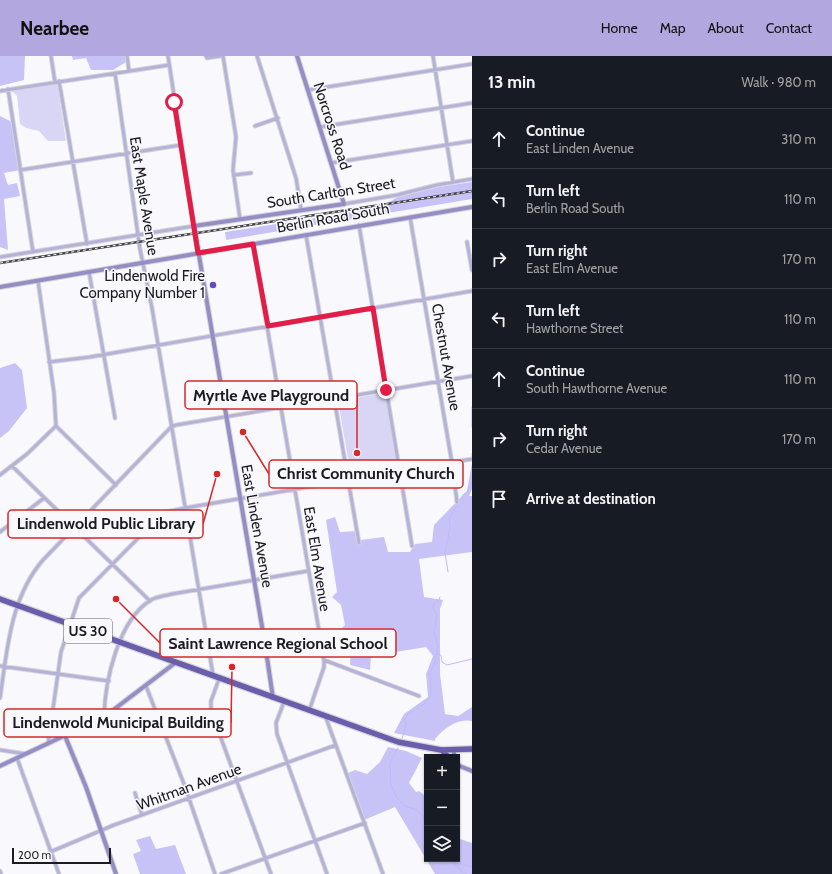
<!DOCTYPE html>
<meta charset="utf-8">
<style>
body{margin:0;font-family:Cabin,sans-serif;background:#20242c;color:#f1f3f6}
.controls{position:absolute;right:12px;bottom:12px;display:grid;overflow:hidden;border-radius:0px;box-shadow:0 1px 3px #0004}
.controls button{width:36px;height:36px;display:grid;place-items:center;padding:0;border:0;border-bottom:1px solid #363941;background:#171b24;color:#f1f3f6;font:20px sans-serif}
.scale{position:absolute;left:12px;bottom:10px;width:99px;box-sizing:border-box;padding-left:4px;border:2px solid #1b1b21;border-top:0;font-size:11px;line-height:14px;white-space:nowrap;color:#1b1b21;-webkit-text-stroke:3px #f9f9fd;paint-order:stroke}
.stop{position:absolute;width:12px;height:12px;margin:-9px;border:3px solid #e11d48;border-radius:50%;background:#fff}
.stop.end{background:#e11d48;border-color:#fff;box-shadow:0 1px 4px #0008}
.list{margin:0;padding:0;list-style:none}
h2{display:flex;justify-content:space-between;align-items:center;height:52px;margin:0;padding:0 16px;font-size:17px}
h2 small{font-size:13px;font-weight:400;color:#9ea1a6}
.list li{display:grid;grid-template-columns:26px 1fr auto;gap:12px;align-items:center;box-sizing:border-box;height:60px;padding:0 16px;border-top:1px solid #363941}
.list b{display:block;font-size:15px;white-space:nowrap}
.list p{margin:0;font-size:13px;white-space:nowrap;color:#9ea1a6}
.list em{font-size:13px;font-style:normal;color:#9ea1a6}
.icon{flex:none;width:22px;height:22px;fill:none;stroke:currentColor;stroke-width:2;stroke-linecap:round;stroke-linejoin:round}
.map{position:relative;flex:none;width:472px;height:818px;overflow:hidden}
header{display:flex;align-items:center;gap:24px;box-sizing:border-box;height:56px;padding:0 20px;background:#b2a7df;color:#111}
header strong{font-size:19px}
nav{display:flex;gap:22px;margin-inline-start:auto;font-size:14px}
main{display:flex}
aside{flex:1;background:#171b24}
.map>svg:first-child{display:block}
</style>
<header>
<strong>Nearbee</strong>
<nav><a>Home</a><a>Map</a><a>About</a><a>Contact</a></nav>
</header>
<main>
<div class="map">
<svg width="472" height="818" viewBox="0 0 472 818">
<rect width="100%" height="100%" fill="#f9f9fd"/>
<path fill="#d9d6f5" d="M57 26 66 85H48L39 75 26 72 20 68 17 40 10 33Z
M385 337 397 412 351 420 338 345Z"/>
<path fill="#c8c3f6" d="M0 0H25L24 24 0 30Z
M72 0H125L126 6 113 14H91L86 2 73 4Z
M0 60 12 66 20 114 4 117 8 129 17 127 20 140 4 143 8 194 0 191Z
M472 126V143L226 184 225 176 379 152 406 136Z
M15 307 22 314 27 352 9 375 0 382V312Z
M472 407V433L469 440H472V496L419 503 424 541 443 544 440 553V618L445 658 458 660 472 651V665C458 662 444 672 435 683V685L394 677 404 658 428 641 426 618 433 600 426 591 371 600 370 614 350 609 351 586 337 577 345 569 341 549 332 541 337 536 326 464 335 461 340 476 357 475 360 484 384 481 388 496H410L415 488 432 486 434 469 467 435Z
M388 691 406 695 422 702 409 727 416 736 419 735 427 741V803H457V782L472 787V818H435L395 751 364 764 346 718 355 714 367 718 380 706Z
M150 780 156 793 175 789 186 818H140L133 798 141 795 136 784Z"/>
<g fill="none" stroke-linecap="round" stroke-linejoin="round">
<path stroke="#c0b8fd" stroke-width="1" d="M472 351V371
M472 399V398
M448 516 445 497 450 471 449 463 463 439 468 435 472 425
M436 598 441 599 442 606 447 609 472 603
M402 683 406 669 404 664 408 658 424 648 430 641 431 633 430 617 435 606 438 590 434 576 437 559 433 553 434 547 439 544 440 541
M398 692 390 707 391 729 397 742 405 750 417 754 424 761 427 777
M450 803 462 816 467 818
M458 809H467L472 811
M470 818 472 817"/>
<defs>
<path id="street" d="M51 0 55 26
M127 0 129 15
M206 0 207 2 220 0
M223 0 236 81 233 114 240 163
M257 0 296 122 301 153
M433 0 453 126
M115 17 140 193 152 252 213 619
M59 25 87 188
M8 33 33 196
M308 34 472 8
M0 35 169 9
M255 70 278 62
M320 71 472 47
M331 107 472 85
M20 114 181 89
M234 119 251 117
M344 148 397 139 437 129 472 123
M410 161 452 407 457 446
M359 169 412 490
M306 179 359 487
M467 186 472 214
M253 188 324 604V611L309 655
M0 201 194 170 168 0
M89 216 115 362
M38 225 54 337 56 370 116 429
M49 306 90 301 472 235
M12 410 150 545
M0 419 27 398 56 370
M0 476 44 442
M324 604 419 640
M0 610 109 625
M219 623 211 645V655L271 818
M146 630 184 728 215 818
M0 642C7 595 10 542 43 504L171 371 176 369 472 320
M284 646 276 667 277 678 327 818
M104 661C105 625 118 564 151 544 158 540 165 540 172 538L308 515
M326 662 383 818
M48 688 61 596 79 542 158 462 166 456 185 452 472 403
M0 694 26 698
M17 702 59 818
M135 737 142 759
M50 796 114 769 336 689
M0 815 1 818
M221 818 365 767"/>
<path id="secondary" d="M0 231 472 151
M273 642 265 588 194 170 344 148 297 0
M65 680 86 731 116 818
M454 701V694
M457 709 472 715
M0 710 104 661 175 607"/>
<path id="highway" d="M0 543 398 686 441 694 472 693
M442 694 448 701
M457 710H458"/>
</defs>
<use href="#street" stroke="#d5d5da" stroke-width="5"/>
<use href="#secondary" stroke="#d5d5da" stroke-width="6"/>
<use href="#highway" stroke="#d5d5da" stroke-width="8"/>
<use href="#street" stroke="#b5b2d8" stroke-width="3"/>
<use href="#secondary" stroke="#948ec5" stroke-width="4"/>
<use href="#highway" stroke="#6a5dab" stroke-width="5.5"/>
<defs>
<path id="rail" d="M0 207 472 135"/>
</defs>
<use href="#rail" stroke="#45454a" stroke-width="2.5"/>
<use href="#rail" stroke="#f9f9fd" stroke-width="1" stroke-dasharray="3" stroke-linecap="butt"/>
</g>
<g fill="none" stroke-linecap="round" stroke-linejoin="round">
<path stroke="#e11d48" stroke-width="5" d="M174 46 198 197 253 188 268 270 373 252 386 334"/>
</g>
<circle fill="#664ac2" stroke="#f9f9fd" stroke-width="1.5" cx="213" cy="229" r="4"/>
<g text-anchor="middle" dominant-baseline="central" stroke-width="3" stroke-linejoin="round" paint-order="stroke">
<rect fill="#f9f9fd" stroke="#5e5e63" stroke-width="1" x="64" y="563" width="48" height="24" rx="3"/>
<g font-size="14" font-weight="bold" fill="#1b1b21">
<text x="88" y="575">US 30</text>
</g>
<g font-size="15" fill="#1b1b21" stroke="#f9f9fd">
<text transform="translate(332 70) rotate(72)">Norcross Road</text>
<text transform="translate(331 137) rotate(-9)">South Carlton Street</text>
<text transform="translate(144 140) rotate(81)">East Maple Avenue</text>
<text transform="translate(333 162) rotate(-10)">Berlin Road South</text>
<text transform="translate(446 301) rotate(80)">Chestnut Avenue</text>
<text transform="translate(257 470) rotate(80)">East Linden Avenue</text>
<text transform="translate(317 503) rotate(81)">East Elm Avenue</text>
<text transform="translate(189 731) rotate(-20)">Whitman Avenue</text>
</g>
<g font-size="15" fill="#1b1b21" stroke="#f9f9fd" text-anchor="end">
<text x="205" y="220">Lindenwold Fire<tspan x="205" dy="17">Company Number 1</tspan></text>
</g>
</g>
<path fill="none" stroke="#d62828" stroke-width="1.5" d="M357 397L357 339M243 376L269 418M217 418L203 468M116 543L160 587M232 611L231 667"/>
<g fill="#d62828" stroke="#f9f9fd" stroke-width="1.5">
<circle cx="357" cy="397" r="4"/>
<circle cx="243" cy="376" r="4"/>
<circle cx="217" cy="418" r="4"/>
<circle cx="116" cy="543" r="4"/>
<circle cx="232" cy="611" r="4"/>
</g>
<g fill="#f9f9fd" stroke="#d62828" stroke-width="1.5">
<rect x="185" y="325" width="172" height="28" rx="4"/>
<rect x="269" y="404" width="194" height="28" rx="4"/>
<rect x="8" y="454" width="195" height="28" rx="4"/>
<rect x="160" y="573" width="236" height="28" rx="4"/>
<rect x="4" y="653" width="227" height="28" rx="4"/>
</g>
<g font-size="16" text-anchor="middle" font-weight="bold" fill="#1b1b21">
<text x="271" y="345">Myrtle Ave Playground</text>
<text x="366" y="423">Christ Community Church</text>
<text x="106" y="473">Lindenwold Public Library</text>
<text x="278" y="593">Saint Lawrence Regional School</text>
<text x="118" y="672">Lindenwold Municipal Building</text>
</g>
</svg>
<div class="controls">
<button>+</button>
<button>−</button>
<button><svg class="icon" aria-label="layers" viewBox="0 0 24 24"><path d="M12 4l9 5-9 5-9-5zM3 14l9 5 9-5"/></svg></button>
</div>
<div class="scale">200 m</div>
<div class="stop" style="left:174px;top:46px"></div>
<div class="stop end" style="left:386px;top:334px"></div>
</div>
<aside>
<h2>13 min<small>Walk · 980 m</small></h2>
<ul class="list">
<li><svg class="icon" aria-label="ahead" viewBox="0 0 24 24"><path d="M12 20V5M6 11l6-6 6 6"/></svg><div><b>Continue</b><p>East Linden Avenue</p></div><em>310 m</em></li>
<li><svg class="icon" aria-label="left" viewBox="0 0 24 24"><path d="M17 20v-9H6M10 6l-5 5 5 5"/></svg><div><b>Turn left</b><p>Berlin Road South</p></div><em>110 m</em></li>
<li><svg class="icon" aria-label="right" viewBox="0 0 24 24"><path d="M7 20v-9h11M14 6l5 5-5 5"/></svg><div><b>Turn right</b><p>East Elm Avenue</p></div><em>170 m</em></li>
<li><svg class="icon" aria-label="left" viewBox="0 0 24 24"><path d="M17 20v-9H6M10 6l-5 5 5 5"/></svg><div><b>Turn left</b><p>Hawthorne Street</p></div><em>110 m</em></li>
<li><svg class="icon" aria-label="ahead" viewBox="0 0 24 24"><path d="M12 20V5M6 11l6-6 6 6"/></svg><div><b>Continue</b><p>South Hawthorne Avenue</p></div><em>110 m</em></li>
<li><svg class="icon" aria-label="right" viewBox="0 0 24 24"><path d="M7 20v-9h11M14 6l5 5-5 5"/></svg><div><b>Turn right</b><p>Cedar Avenue</p></div><em>170 m</em></li>
<li><svg class="icon" aria-label="arrive" viewBox="0 0 24 24"><path d="M6 21V4h12l-3 4 3 4H6"/></svg><div><b>Arrive at destination</b></div></li>
</ul>
</aside>
</main>
